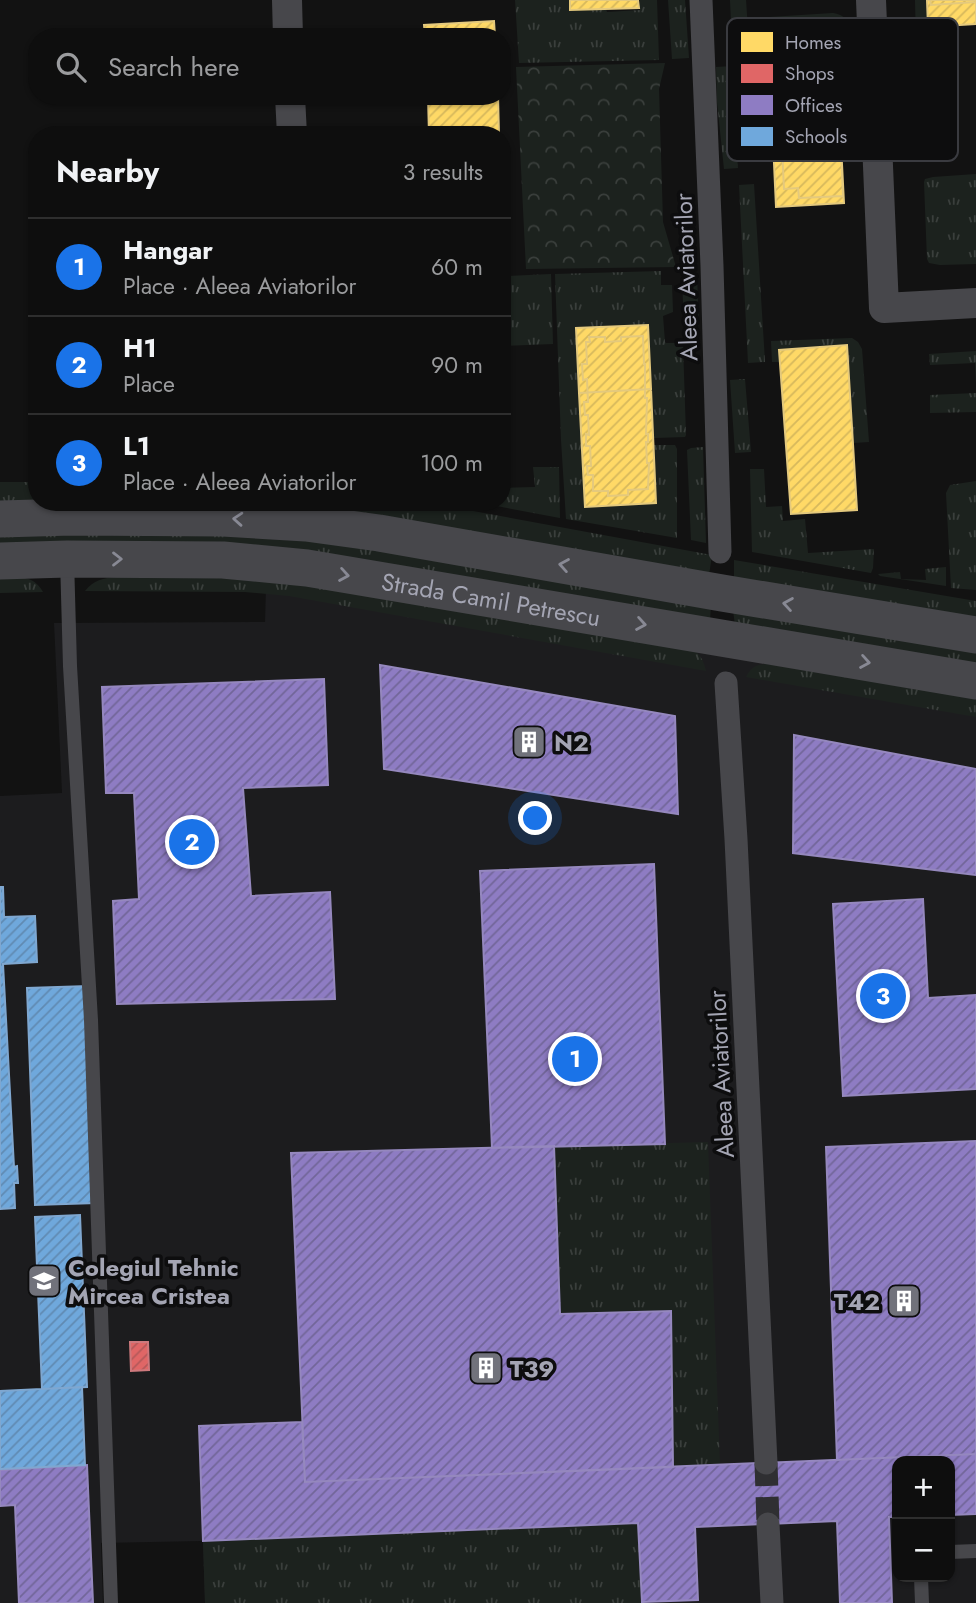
<!DOCTYPE html>
<meta charset="utf-8">
<style>
body{margin:0;font-family:Jost,sans-serif;background:#1c1c1c;color:#f1f3f6}
.controls{position:absolute;right:21px;bottom:21px;display:grid;overflow:hidden;border-radius:14px;box-shadow:0 2px 5px #0004}
.controls button{width:63px;height:63px;display:grid;place-items:center;padding:0;border:0;border-bottom:2px solid #2e2e2e;background:#0e0e0e;color:#f1f3f6;font:35px sans-serif}
.you{position:absolute;left:536px;top:819px;width:24px;height:24px;margin:-18px;border:5px solid #fff;border-radius:50%;background:#1a73e8;box-shadow:0 0 0 10px #1a73e833}
.badge{display:grid;place-items:center;width:46px;height:46px;border-radius:50%;background:#1a73e8;color:#fff;font-size:23px;font-weight:700}
.pin{position:absolute;translate:-50% -50%;border:4px solid #fff;box-shadow:0 2px 7px #0006}
.list{margin:0;padding:0;list-style:none}
h2{display:flex;justify-content:space-between;align-items:center;height:91px;margin:0;padding:0 28px;font-size:30px}
h2 small{font-size:23px;font-weight:400;color:#9b9c9e}
.list li{display:grid;grid-template-columns:46px 1fr auto;gap:21px;align-items:center;box-sizing:border-box;height:98px;padding:0 28px;border-top:2px solid #2e2e2e}
.list b{display:block;font-size:26px;white-space:nowrap}
.list p{margin:0;font-size:23px;white-space:nowrap;color:#9b9c9e}
.list em{font-size:23px;font-style:normal;color:#9b9c9e}
.icon{flex:none;width:38px;height:38px;fill:none;stroke:currentColor;stroke-width:2;stroke-linecap:round;stroke-linejoin:round}
.map{position:relative;flex:none;width:976px;height:1603px;overflow:hidden}
.search{position:absolute;background:#0e0e0e;box-shadow:0 2px 5px #0004;left:28px;top:28px;width:483px;height:77px;display:flex;align-items:center;gap:18px;box-sizing:border-box;padding:0 24px;border-radius:28px;color:#9b9c9e;font-size:26px}
.panel{position:absolute;background:#0e0e0e;box-shadow:0 2px 5px #0004;left:28px;top:126px;width:483px;height:385px;border-radius:28px}
.map>svg:first-child{display:block}
</style>
<div class="map">
<svg width="976" height="1603" viewBox="0 0 976 1603">
<defs>
<pattern id="grass-tufts" width="24" height="20" patternUnits="userSpaceOnUse" patternTransform="scale(1.75)"><rect width="24" height="20" fill="#1c221e"/><path d="M3 7l-1-3M5 7V3M7 7l1-3M15 17l-1-3M17 17v-4M19 17l1-3" fill="none" stroke="#3a3f3c"/></pattern>
<pattern id="park-crowns" width="20" height="18" patternUnits="userSpaceOnUse" patternTransform="scale(1.75)"><rect width="20" height="18" fill="#1c221e"/><path d="M2 6a3 3 0 1 1 6 0M12 15a3 3 0 1 1 6 0" fill="none" stroke="#3a3f3c"/></pattern>
<pattern id="homes-hatch" width="6" height="6" patternUnits="userSpaceOnUse" patternTransform="scale(1.75)"><rect width="6" height="6" fill="#ffd966"/><path d="M-1 1l2-2M0 6l6-6M5 7l2-2" fill="none" stroke="#d6b85c"/></pattern>
<pattern id="shops-hatch" width="6" height="6" patternUnits="userSpaceOnUse" patternTransform="scale(1.75)"><rect width="6" height="6" fill="#e06666"/><path d="M-1 1l2-2M0 6l6-6M5 7l2-2" fill="none" stroke="#b4595a"/></pattern>
<pattern id="offices-hatch" width="6" height="6" patternUnits="userSpaceOnUse" patternTransform="scale(1.75)"><rect width="6" height="6" fill="#8e7cc3"/><path d="M-1 1l2-2M0 6l6-6M5 7l2-2" fill="none" stroke="#726699"/></pattern>
<pattern id="schools-hatch" width="6" height="6" patternUnits="userSpaceOnUse" patternTransform="scale(1.75)"><rect width="6" height="6" fill="#6fa8dc"/><path d="M-1 1l2-2M0 6l6-6M5 7l2-2" fill="none" stroke="#608ab2"/></pattern>
</defs>
<rect width="100%" height="100%" fill="#121212"/>
<path fill="#1c1c1e" fill-rule="evenodd" d="M267 552 976 672V1603H205L203 1541 101 1543 103 1603H0V796L62 793 54 623 265 622ZM897 1461H950V1577H897Z"/>
<path fill="url(#grass-tufts)" d="M515 0H570V10L606 9 607 12 640 10V0H657L659 60 519 63Z
M668 0H685L689 58 672 59Z
M730 0H746L750 60 733 61Z
M915 0H927L929 27 947 26V46C935 47 924 50 916 40Z
M833 13C843 15 847 18 850 27L860 150 841 151 768 33 769 47H758L756 18Z
M734 66 740 143 736 144 738 168 724 169 717 102 716 67Z
M976 174V264L940 265 929 263 927 259 924 182 925 179 933 177Z
M754 184 765 362 748 363 739 185Z
M661 271V285H672L673 312 663 316 665 342 666 343H681L683 345 686 435 685 437 654 438 648 325 576 328 585 506 656 503 654 445H675L677 449V538L566 519 561 440 555 274Z
M551 274 553 344 502 346V336H509L506 276Z
M697 276 699 326 684 327 682 277Z
M852 338 858 342 862 349 869 442 853 443 847 345 779 349V362H772L771 341Z
M976 351V383L975 363 930 365 929 354Z
M745 379 751 452 735 453 730 380Z
M976 393V412L930 413V395Z
M703 447 706 543 691 540 687 450 691 448Z
M533 467H559L560 518 475 502H502V488L535 487Z
M750 469H764L766 507 782 506 783 521 805 519 808 553 874 549 873 568 871 573 752 552Z
M976 481V590L951 588 946 493 950 485Z
M0 482H37V502L0 505Z
M327 502H424L712 555 709 575 333 510Z
M0 533 285 535 711 605 710 620 0 551Z
M734 560 976 601V623L734 581Z
M946 567V586L880 576 878 574 900 572 901 579 926 580 925 569Z
M20 577C32 579 37 582 43 592L0 593V578Z
M117 577 249 578 295 581 694 650C702 656 704 663 706 671L289 596 245 592 85 591C94 580 103 578 117 577Z
M733 610 976 650V664L735 625Z
M766 664 976 699V717L746 677C751 668 754 665 766 664Z
M708 1142 720 1465 673 1467 671 1311 560 1314 554 1146Z
M638 1523 642 1603H205L203 1541Z"/>
<path fill="url(#park-crowns)" d="M665 63 659 89 663 222 676 267 526 269 516 67Z"/>
<path fill="url(#homes-hatch)" stroke="#e4c97d" stroke-width="2" d="M570 0H638L639 8 570 10Z
M927 0H976V24L928 27Z
M930 0H976V2L931 5Z
M494 21 495 37H425L424 25Z
M835 28 844 203 776 207 768 32Z
M833 83 835 127H840L843 196 799 198 798 188 784 189 779 86Z
M428 96H498L499 135H429Z
M502 226H504L509 336H502Z
M648 325 651 389 579 393 576 328Z
M643 336 644 364H645V398H647L646 434H648V442H646L647 463H649L648 489 628 490V495L608 496V491H593V475H588L587 466H591L590 446H586V434L589 435 588 415H585L584 402H588L587 379 583 380 582 364H587L586 342H590L589 337H605V342L621 341V337Z
M847 345 857 510 791 514 779 350Z
M651 389 656 503 585 507 579 393Z"/>
<path fill="url(#shops-hatch)" stroke="#ce797d" stroke-width="2" d="M130 1342H148L149 1370 131 1371Z"/>
<path fill="url(#offices-hatch)" stroke="#9588be" stroke-width="2" d="M380 665 675 716 678 814 384 769Z
M324 679 328 785 243 788 251 896 330 892 335 999 117 1004 113 901 139 899 134 793H106L102 687Z
M794 735 976 769V875L793 853Z
M654 864 665 1144 492 1148 480 871Z
M923 899 928 998 976 995V1089L843 1096 833 904Z
M976 1141V1454L837 1460 826 1147Z
M554 1146 560 1314 671 1311 673 1467 305 1482 291 1153Z
M302 1422 305 1482 976 1454V1514L950 1515V1461H897V1517H889L892 1603H840L837 1521 695 1527 698 1600 642 1602 638 1523 203 1541 199 1426Z
M87 1465 93 1603H19L15 1505 0 1506V1470Z"/>
<path fill="url(#schools-hatch)" stroke="#7fa7d0" stroke-width="2" d="M0 887H3L4 917 35 916 37 962 3 964 14 1167 17 1166 18 1183H14L15 1208 0 1209Z
M88 986 96 1203 35 1205 27 988Z
M80 1215 87 1387 42 1389 35 1217Z
M82 1387 85 1465 0 1469V1391Z"/>
<g fill="none" stroke-linecap="round" stroke-linejoin="round">
<path stroke="#2f2f32" stroke-width="23" stroke-dasharray="23 11" stroke-linecap="butt" d="M766 1463 768 1524"/>
<path stroke="#47474b" stroke-width="14" d="M67 559 70 666 91 1020 111 1603
M950 1552 976 1551
M921 1577 922 1603"/>
<path stroke="#47474b" stroke-width="23" d="M701 0 712 266 720 552
M726 683 736 839 766 1463
M768 1524 772 1603"/>
<path stroke="#47474b" stroke-width="30" d="M287 0 288 37
M871 0 884 308 976 303
M290 96 292 135"/>
<g stroke="#47474b" stroke-width="37">
<path d="M0 519 72 517 223 518 306 523 379 533 722 593 976 635"/>
<path id="s1" d="M0 561 67 559 223 560 307 568 976 681"/>
</g>
</g>
<defs><path id="oneway-chevron" d="M-2-3.5L2.5 0L-2 3.5" fill="none" stroke-width="1.6" stroke-linecap="round" stroke-linejoin="round" transform="scale(1.75)"/></defs>
<g stroke="#888994">
<use href="#oneway-chevron" transform="translate(238 519) rotate(-176)"/>
<use href="#oneway-chevron" transform="translate(117 559)"/>
<use href="#oneway-chevron" transform="translate(564 565) rotate(-170)"/>
<use href="#oneway-chevron" transform="translate(344 575) rotate(10)"/>
<use href="#oneway-chevron" transform="translate(788 604) rotate(-171)"/>
<use href="#oneway-chevron" transform="translate(641 624) rotate(10)"/>
<use href="#oneway-chevron" transform="translate(865 662) rotate(10)"/>
</g>
<defs>
<symbol id="building-square" viewBox="-11 -11 22 22"><rect x="-9" y="-9" width="18" height="18" rx="4" fill="#71727b" stroke="#0d0d0e"/><path d="M-4-6H4V6H1V3H-1V6H-4ZM-2.5-4.3h1.7v1.8h-1.7ZM.8-4.3h1.7v1.8H.8ZM-2.5-1h1.7V.8h-1.7ZM.8-1h1.7V.8H.8Z" fill="#fff"/></symbol>
<symbol id="university-square" viewBox="-11 -11 22 22"><rect x="-9" y="-9" width="18" height="18" rx="4" fill="#71727b" stroke="#0d0d0e"/><path d="M0-5L7-2L0 1L-7-2ZM-4 1L0 2.5L4 1V4Q0 6-4 4Z" fill="#fff"/></symbol>
</defs>
<g fill-rule="evenodd">
<use href="#building-square" x="510" y="723" width="38" height="38"/>
<use href="#university-square" x="25" y="1262" width="38" height="38"/>
<use href="#building-square" x="885" y="1282" width="38" height="38"/>
<use href="#building-square" x="467" y="1349" width="38" height="38"/>
</g>
<g text-anchor="middle" dominant-baseline="central" stroke-width="7" stroke-linejoin="round" paint-order="stroke">
<g font-size="24" fill="#a4a5b3" stroke="#0d0d0e">
<text transform="translate(686 277) rotate(-92)">Aleea Aviatorilor</text>
<text stroke="none"><textPath href="#s1" startOffset="494">Strada Camil Petrescu</textPath></text>
<text transform="translate(721 1074) rotate(-93)">Aleea Aviatorilor</text>
</g>
<g font-size="24" font-weight="bold" fill="#a4a5b3" stroke="#0d0d0e" text-anchor="start">
<text x="554" y="742">N2</text>
<text x="68" y="1267">Colegiul Tehnic<tspan x="68" dy="28">Mircea Cristea</tspan></text>
<text x="880" y="1301" text-anchor="end">T42</text>
<text x="510" y="1368">T39</text>
</g>
</g>
<rect x="727" y="18" width="231" height="143" rx="10" fill="#0d0d0e" stroke="#3a3b40" stroke-width="2"/>
<rect x="741" y="32" width="32" height="20" fill="#ffd966"/>
<rect x="741" y="64" width="32" height="19" fill="#e06666"/>
<rect x="741" y="95" width="32" height="20" fill="#8e7cc3"/>
<rect x="741" y="127" width="32" height="19" fill="#6fa8dc"/>
<g font-size="19" fill="#a4a5b3">
<text x="785" y="49">Homes</text>
<text x="785" y="80">Shops</text>
<text x="785" y="112">Offices</text>
<text x="785" y="143">Schools</text>
</g>
</svg>
<div class="controls">
<button>+</button>
<button>−</button>
</div>
<div class="you"></div>
<div class="pin badge" style="left:575px;top:1059px">1</div>
<div class="pin badge" style="left:192px;top:842px">2</div>
<div class="pin badge" style="left:883px;top:996px">3</div>
<div class="search"><svg class="icon" aria-label="search" viewBox="0 0 24 24"><circle cx="10" cy="10" r="6"/><path d="M15 15l6 6"/></svg>Search here</div>
<section class="panel">
<h2>Nearby<small>3 results</small></h2>
<ul class="list">
<li><span class="badge">1</span><div><b>Hangar</b><p>Place · Aleea Aviatorilor</p></div><em>60 m</em></li>
<li><span class="badge">2</span><div><b>H1</b><p>Place</p></div><em>90 m</em></li>
<li><span class="badge">3</span><div><b>L1</b><p>Place · Aleea Aviatorilor</p></div><em>100 m</em></li>
</ul>
</section>
</div>
